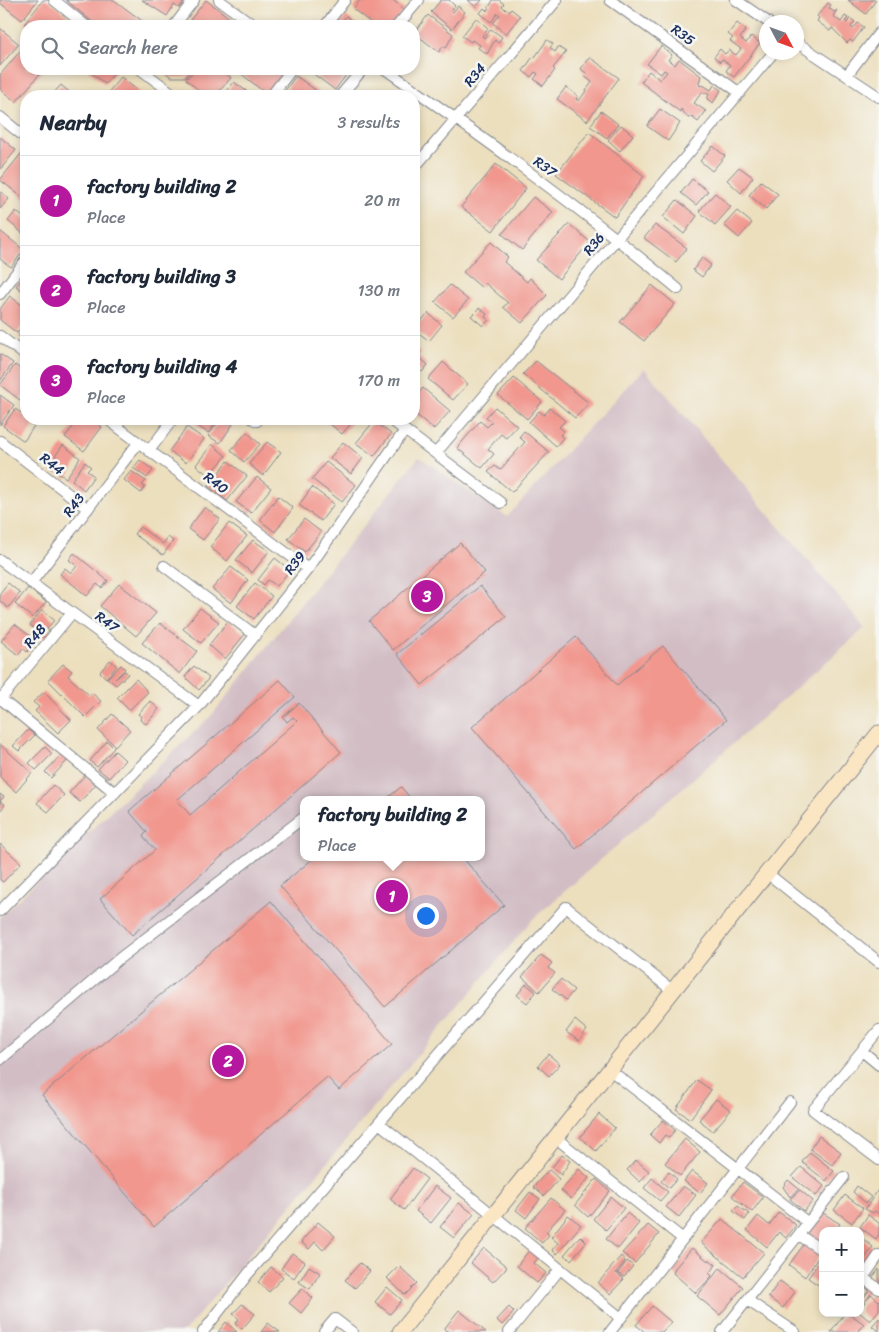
<!DOCTYPE html>
<meta charset="utf-8">
<style>
body{margin:0;font-family:Sriracha,sans-serif;background:#f2f2f3;color:#1f2937}
.controls{position:absolute;right:15px;bottom:15px;display:grid;overflow:hidden;border-radius:10px;box-shadow:0 2px 8px #0003}
.controls button{width:45px;height:45px;display:grid;place-items:center;padding:0;border:0;border-bottom:1px solid #e0e1e3;background:#fff;color:#1f2937;font:25px sans-serif}
.compass{position:absolute;left:759px;top:15px;width:45px;height:45px;border-radius:50%;background:#fff;box-shadow:0 2px 8px #0003;rotate:131deg}
.you{position:absolute;left:425px;top:915px;width:18px;height:18px;margin:-12px;border:4px solid #fff;border-radius:50%;background:#1a73e8;box-shadow:0 0 0 8px #1a73e833}
.badge{display:grid;place-items:center;width:32px;height:32px;border-radius:50%;background:#b5179e;color:#fff;font-size:16px;font-weight:700}
.pin{position:absolute;translate:-50% -50%;border:2px solid #fff;box-shadow:0 1px 5px #0006}
.popup{position:absolute;left:300px;top:796px;width:185px;height:65px;box-sizing:border-box;display:grid;place-content:center;border-radius:10px;background:#fff;filter:drop-shadow(0 1px 4px #0005);font-size:16px;white-space:nowrap;color:#747a83}
.popup b{font-size:19px;color:#1f2937}
.popup::after{content:'';position:absolute;left:50%;top:100%;margin-left:-10px;border:10px solid transparent;border-top-color:#fff}
.list{margin:0;padding:0;list-style:none}
h2{display:flex;justify-content:space-between;align-items:center;height:65px;margin:0;padding:0 20px;font-size:21px}
h2 small{font-size:16px;font-weight:400;color:#747a83}
.list li{display:grid;grid-template-columns:32px 1fr auto;gap:15px;align-items:center;box-sizing:border-box;height:90px;padding:0 20px;border-top:1px solid #e0e1e3}
.list b{display:block;font-size:19px;white-space:nowrap}
.list p{margin:0;font-size:16px;white-space:nowrap;color:#747a83}
.list em{font-size:16px;font-style:normal;color:#747a83}
.icon{flex:none;width:28px;height:28px;fill:none;stroke:currentColor;stroke-width:2;stroke-linecap:round;stroke-linejoin:round}
.map{position:relative;flex:none;width:879px;height:1332px;overflow:hidden}
.search{position:absolute;background:#fff;box-shadow:0 2px 8px #0003;left:20px;top:20px;width:400px;height:55px;display:flex;align-items:center;gap:12px;box-sizing:border-box;padding:0 18px;border-radius:20px;color:#747a83;font-size:19px}
.panel{position:absolute;background:#fff;box-shadow:0 2px 8px #0003;left:20px;top:90px;width:400px;height:335px;border-radius:20px}
.map>svg:first-child{display:block}
</style>
<div class="map">
<svg width="879" height="1332" viewBox="0 0 879 1332">
<rect width="100%" height="100%" fill="#f6f6f2"/>
<filter id="ink" filterUnits="userSpaceOnUse"><feTurbulence type="fractalNoise" baseFrequency=".02" numOctaves="2"/><feDisplacementMap in="SourceGraphic" scale="10" xChannelSelector="R" yChannelSelector="G"/><feConvolveMatrix kernelMatrix="1 2 1 2 8 2 1 2 1" color-interpolation-filters="sRGB"/></filter>
<filter id="wash" filterUnits="userSpaceOnUse"><feTurbulence type="fractalNoise" baseFrequency=".0096" numOctaves="4" result="noise"/><feDisplacementMap in="SourceGraphic" scale="20" xChannelSelector="R" yChannelSelector="G"/><feGaussianBlur stdDeviation="1.12" result="paint"/><feColorMatrix in="noise" values="0 0 0 0 0 0 0 0 0 0 0 0 0 0 0 0 0 1.4 0 .05"/><feComposite in="paint" operator="in"/></filter>
<g filter="url(#wash)">
<rect width="100%" height="100%" fill="#ecdfbe"/>
<path fill="#d2bdc5" fill-rule="evenodd" d="M644 368 865 628 532 920 184 1332H0V917L211 716 419 457 507 517ZM303 800H481V857H303Z"/>
<g id="blocks">
<path fill="#f1978e" d="M0 0H38L22 20 0 3Z
M43 0H48L76 22 73 26H29L25 23Z
M66 0H114L149 26H97Z
M142 0H185L179 8 174 5 167 16Z
M206 0 234 21 229 26H198L190 20Z
M360 0H393L405 10 391 26H375L353 9Z
M441 0H449L455 6 451 11 453 12 458 6 465 12 452 29 431 12Z
M468 0H482L476 7Z
M493 0H499L504 4 502 6 506 10 510 11 511 9 520 16 506 34 493 23 500 15 498 13 491 22 480 13 484 8 487 11Z
M848 0H876L866 14Z
M828 3 831 5 829 8 834 12 837 10 833 16 841 22 845 16 848 18 845 21 847 23 850 18 855 22 851 27 853 29 858 23 864 27 853 42 850 40 847 43 832 28 830 31 817 21 819 18 817 16Z
M428 15 453 34 446 48 443 46 439 52 414 33Z
M346 16 359 26H339Z
M476 18 488 28 482 36 484 38 491 29 502 37 498 43 495 40 487 54 478 48 480 45 472 40 471 42 462 36Z
M737 23 746 30 740 38 746 43 751 36 760 43 734 77 726 71 730 65 722 59 720 62 714 57 720 49 725 54 729 50 736 55 741 49 730 41 733 38 728 34Z
M0 28 19 44 0 66Z
M547 40 553 44 550 48 555 52 558 47 566 52 553 68 555 70 543 86 534 79 538 74 535 72 531 77 523 71 532 58 535 57Z
M26 44V69H44L16 102 0 89V75Z
M661 46 672 55 668 60 675 65 679 59 701 76 699 83 700 86 703 85 711 90 714 85 721 90 713 103 707 99 709 94 702 92 694 103 706 111 698 122 692 117 688 118 681 109 680 112 641 82 649 71 660 80 667 72 664 70 661 74 647 64Z
M589 57 619 78 587 121 557 99 566 87 578 96 576 99 579 101 592 82 584 76 586 73 581 69Z
M87 69H118L105 84Z
M162 69H192L186 77H171Z
M196 69H221L231 78 215 96H205L186 79Z
M241 69H290L269 96 239 72Z
M307 69H346L349 71 335 90Z
M296 76 324 96H281Z
M121 77 143 95 142 96H105Z
M234 82 253 96H223Z
M61 85 74 96H51Z
M660 109 680 123 668 141 647 126Z
M601 111 618 124 607 138 590 126Z
M621 125 633 135 620 151 608 140Z
M589 132 644 176 615 217 556 174Z
M0 137 16 150 0 170Z
M713 146 725 156 712 171 700 161Z
M24 150 26 152V200L0 180Z
M496 164 526 188 493 231 461 207Z
M739 167 753 177 741 193 727 180Z
M692 179 708 191 696 205 681 193Z
M761 181 778 194 766 209 749 195Z
M0 191 9 199 0 209Z
M715 193 731 207 715 225 699 211Z
M533 197 553 212 522 250 502 234Z
M677 200 697 216 684 234 663 217Z
M16 211 26 220V236L8 221Z
M737 211 752 223 739 238 724 225Z
M569 224 590 242 559 279 536 260Z
M655 225 687 248 676 262 644 238Z
M0 231 24 250 11 267 0 259Z
M491 242 508 257 504 262 527 282 530 278 547 295 522 323 503 307 508 303 485 283 481 287 463 272Z
M702 258 711 265 702 277 693 270Z
M26 273V294L16 286Z
M450 285 468 300 453 317 435 302Z
M652 285 675 304 644 341 620 322Z
M10 296 26 308V321L17 333 0 320V309Z
M479 308 487 314 485 317 489 320 483 326 471 316Z
M428 313 442 325 429 341 414 329Z
M26 327V342L19 336Z
M414 347 421 353 418 356 428 365 422 372 418 369 414 375Z
M0 354 13 363 0 381Z
M536 361 589 403 575 418 523 374Z
M443 362 468 384 453 400 428 379Z
M15 365 26 373V392L20 400 0 385Z
M514 378 542 402 527 419 498 395Z
M423 388 450 411 434 429 414 413V398Z
M0 395 14 405 0 425Z
M26 395V411H25L24 399Z
M495 407 517 426 506 438 501 434 488 449 494 454 482 468 457 448 480 421 487 427 492 422 486 417Z
M550 408 565 421 559 427 564 431 560 435 563 438 556 446 529 422 539 411 544 415Z
M15 409 26 416V419L36 423 24 441 3 426Z
M79 419H91L102 427 84 451 65 437Z
M202 419H219L208 433 196 425Z
M220 419 235 421 220 443 208 436Z
M324 419H355L342 434Z
M374 421 391 434 374 456 356 443Z
M187 427 204 439 186 463 169 451Z
M524 431 549 452 512 492 488 472 495 466 500 470 525 442 519 437Z
M247 432 260 444 244 462 231 450Z
M267 442 281 452 263 476 249 464Z
M343 442 363 458 351 474 330 458Z
M212 444 226 456 209 476 196 465Z
M63 445 80 458 66 478 48 466Z
M140 460 153 470 147 478 133 468Z
M228 461 247 476 227 501 208 486Z
M85 462 91 467 87 471 94 476 84 490 72 480Z
M326 462 356 485 342 502 312 479Z
M131 471 146 481 142 485 145 487 141 493 124 480Z
M257 477 271 488 251 513 236 502Z
M312 487 334 504 321 521 299 505Z
M278 496 293 508 275 532 260 520Z
M205 507 220 519 203 540 188 529Z
M304 519 321 532 305 552 288 539Z
M229 523 247 536 227 561 210 547Z
M140 527 163 544 168 537 173 541 163 555 134 534Z
M253 540 269 551 252 573 236 560Z
M460 543 485 572 393 650 369 621Z
M74 553 108 581 102 588 97 584 87 596 60 574 65 568 71 573 77 566 69 560Z
M275 558 290 570 277 586 268 580 264 585 258 580Z
M231 567 248 580 231 603 212 589Z
M8 583 20 593 8 608 0 601V593Z
M255 583 272 596 254 619 237 606Z
M119 584 156 613 136 636 100 606Z
M480 586 506 617 422 685 397 654Z
M28 588 46 602 33 618 15 604Z
M200 608 219 622 201 643 183 629Z
M42 610 54 620 47 629 51 632 45 638 30 625Z
M228 621 245 634 225 659 209 645Z
M160 623 197 651 180 674 142 643Z
M15 624 36 641 27 652 23 648 18 655 1 641Z
M576 637 617 685 663 646 726 720 576 849 472 727Z
M110 660 117 666 106 678 100 672Z
M63 664 72 671 68 676 89 695 92 693 101 701 85 717 48 680Z
M121 665 125 669 114 680 125 671 128 674 116 685 107 678Z
M194 666 209 678 199 690 185 677Z
M136 679 148 692 129 710 117 698Z
M280 680 295 697 177 800 190 815 297 721 293 717 287 722 283 717 299 703 341 752 132 935 100 899 155 850 143 836 147 832 129 811Z
M44 692 71 720 58 733 35 711 39 707 33 702Z
M150 701 159 709 146 724 140 720 141 717 138 714Z
M112 714 130 730 115 746 98 730Z
M28 730 35 735 19 751 13 746Z
M107 741 114 748 97 767 90 761Z
M0 744 32 773 16 792 0 777Z
M45 747 52 754 36 770 29 763Z
M115 751 125 760 109 778 98 769Z
M61 755 67 761 51 778 45 772Z
M85 775 96 784 80 802 69 793Z
M53 785 64 795 48 812 37 803Z
M401 787 412 800H385Z
M0 794 4 797 0 801 5 805 0 811Z
M0 844 21 863 3 882 0 880Z
M315 857H462L504 905 385 1007 280 886Z
M271 901 392 1044 339 1090 327 1077 154 1227 42 1095Z
M541 955 552 963 548 968 555 973 539 992 522 977Z
M561 979 574 990 566 1000 552 989Z
M526 984 536 992 527 1003 517 995Z
M575 1020 587 1030 579 1041 566 1032Z
M548 1054 560 1064 549 1076 538 1066Z
M697 1080 711 1090 690 1119 676 1109Z
M716 1099 731 1110 713 1131 699 1120Z
M599 1114 615 1128 596 1151 580 1137Z
M663 1120 675 1130 669 1138 665 1135 659 1143 650 1135Z
M819 1136 841 1152 832 1165 810 1149Z
M685 1139 700 1152 680 1176 665 1163Z
M810 1152 834 1171 826 1181 802 1162Z
M562 1155 570 1161 561 1175 552 1167Z
M636 1160 649 1171 640 1182 627 1170Z
M801 1167 824 1186 816 1196 792 1177Z
M413 1168 427 1179 404 1210 390 1199Z
M579 1169 589 1178 571 1199 561 1190Z
M549 1170 559 1179 544 1196 533 1187Z
M692 1171 708 1183 700 1193 684 1181Z
M669 1172 677 1179 669 1188 661 1181Z
M652 1178 668 1192 660 1201 644 1188Z
M596 1179 610 1191 588 1217 575 1205Z
M788 1180 799 1189 790 1197 783 1187Z
M743 1182 763 1197 752 1212 732 1196Z
M435 1186 451 1198 431 1223 416 1211Z
M683 1186 696 1195 679 1217 666 1207Z
M857 1186 871 1197 866 1203 853 1192Z
M800 1190 813 1201 804 1211 790 1199Z
M878 1190 879 1191V1214L875 1211 873 1213 865 1209Z
M530 1192 540 1199 526 1218 516 1210Z
M845 1195 863 1208 852 1223 834 1210Z
M611 1197 624 1208 606 1230 593 1219Z
M551 1198 565 1210 546 1232 549 1235 542 1243 525 1228Z
M459 1203 474 1214 454 1238 440 1227Z
M738 1206 749 1214 745 1220 733 1211Z
M820 1211 840 1224 835 1231H823V1246L805 1234Z
M779 1212 796 1225 786 1238 779 1232 767 1247 747 1230 758 1216 769 1225Z
M627 1213 639 1223 618 1249 606 1239Z
M568 1215 581 1225 557 1254 552 1250 558 1243 551 1237Z
M868 1215 879 1223V1234L876 1239 860 1227Z
M722 1219 764 1253 743 1277 701 1243Z
M318 1222 335 1236 323 1250 315 1242 309 1249 301 1242Z
M648 1225 659 1234 635 1263 622 1253Z
M580 1236 586 1242 571 1260 564 1255Z
M863 1239 873 1247 860 1265V1243Z
M804 1244 820 1255 805 1277 789 1265Z
M484 1248 507 1267 493 1282 471 1263Z
M692 1248 708 1261 709 1259 716 1265 709 1273 712 1276 696 1293 673 1273 675 1268Z
M530 1249 539 1257 534 1263 546 1273 537 1283 517 1266Z
M292 1253 305 1262 294 1278 281 1269Z
M621 1256 625 1261 616 1273 624 1279 610 1294 598 1283Z
M821 1259 823 1282 820 1286 808 1278Z
M627 1261 633 1266 624 1277 618 1273Z
M360 1263 370 1271 355 1288 345 1280Z
M309 1266 320 1273 310 1289 299 1282Z
M399 1266 417 1283 405 1295 387 1278Z
M271 1267 283 1277 269 1292 258 1282Z
M720 1268 743 1287 720 1315 697 1296Z
M879 1269V1283L872 1278Z
M780 1281 795 1292 783 1308 768 1297Z
M860 1284 869 1290 860 1303Z
M387 1287 402 1300 390 1314 375 1302Z
M302 1289 313 1298 301 1313 289 1303Z
M871 1294 879 1301V1310L870 1321 860 1313V1308Z
M242 1304 255 1314 242 1329 235 1324 239 1319 233 1314Z
M652 1306 671 1322 662 1332H645L636 1325Z
M509 1307 514 1312 502 1325 497 1320Z
M459 1310 486 1332H449L444 1329Z
M845 1313H849L864 1324 857 1332H831Z
M879 1318V1331L872 1326Z
M226 1322 237 1332H218Z
M268 1323 280 1332H261Z"/>
</g>
</g>
<g filter="url(#ink)">
<use href="#blocks" fill-opacity="0" stroke="#84878e" stroke-width="1"/>
<g fill="none" stroke-linecap="round" stroke-linejoin="round">
<defs>
<path id="street" d="M54 0 86 26
M219 0 255 26
M610 0 740 93
M736 0 768 22
M174 26 194 0
M325 26 345 0
M397 26 419 0
M796 42 879 97
M140 69 176 96
M385 69C485 139 584 210 678 289
M847 75 879 33
M271 96 292 69
M340 96 363 69
M0 117 26 138
M414 168 557 0
M0 294 26 260
M0 336 26 356
M107 419 308 569
M253 419 257 421
M390 419 501 503
M0 441 88 509
M149 451 173 419
M436 453 774 52
M0 560 199 706
M164 566 255 635
M31 583 138 443
M1 699 115 793
M0 700 72 613
M767 873 879 962
M0 911 199 706 308 569 405 430
M879 1030 813 1110 879 1160
M862 1051 879 1065
M0 1060 120 958 303 818
M610 1070 807 1222
M379 1123 621 1318
M556 1138 683 1239
M799 1235 823 1251
M860 1276 879 1289
M863 1278 879 1255
M747 1300 795 1332
M203 1332 248 1274 566 907 673 991
M324 1332 335 1319 352 1332
M509 1332 560 1269
M610 1332 790 1102
M722 1332 844 1177"/>
<path id="secondary" d="M400 1332 879 733"/>
</defs>
<use href="#street" stroke="#84878e" stroke-width="12"/>
<use href="#secondary" stroke="#84878e" stroke-width="17"/>
<use href="#street" stroke="#fff" stroke-width="10"/>
<use href="#secondary" stroke="#fbe6c4" stroke-width="15"/>
</g>
</g>
<g text-anchor="middle" dominant-baseline="central" stroke-width="5" stroke-linejoin="round" paint-order="stroke">
<g font-size="14" fill="#1b2f5e" stroke="#f6f6f2">
<text transform="translate(683 35) rotate(36)">R35</text>
<text transform="translate(475 75) rotate(-50)">R34</text>
<text transform="translate(545 167) rotate(36)">R37</text>
<text transform="translate(594 244) rotate(-50)">R36</text>
<text transform="translate(52 464) rotate(38)">R44</text>
<text transform="translate(216 483) rotate(37)">R40</text>
<text transform="translate(74 505) rotate(-53)">R43</text>
<text transform="translate(295 563) rotate(-53)">R39</text>
<text transform="translate(107 622) rotate(36)">R47</text>
<text transform="translate(35 636) rotate(-50)">R48</text>
</g>
</g>
</svg>
<div class="controls">
<button>+</button>
<button>−</button>
</div>
<svg class="compass" viewBox="-18 -18 36 36"><path d="M0-13l5 13h-10z" fill="#e53935"/><path d="M0 13l5-13h-10z" fill="#747a83"/></svg>
<div class="you"></div>
<div class="pin badge" style="left:392px;top:896px">1</div>
<div class="popup"><b>factory building 2</b>Place</div>
<div class="pin badge" style="left:228px;top:1061px">2</div>
<div class="pin badge" style="left:427px;top:596px">3</div>
<div class="search"><svg class="icon" aria-label="search" viewBox="0 0 24 24"><circle cx="10" cy="10" r="6"/><path d="M15 15l6 6"/></svg>Search here</div>
<section class="panel">
<h2>Nearby<small>3 results</small></h2>
<ul class="list">
<li><span class="badge">1</span><div><b>factory building 2</b><p>Place</p></div><em>20 m</em></li>
<li><span class="badge">2</span><div><b>factory building 3</b><p>Place</p></div><em>130 m</em></li>
<li><span class="badge">3</span><div><b>factory building 4</b><p>Place</p></div><em>170 m</em></li>
</ul>
</section>
</div>
